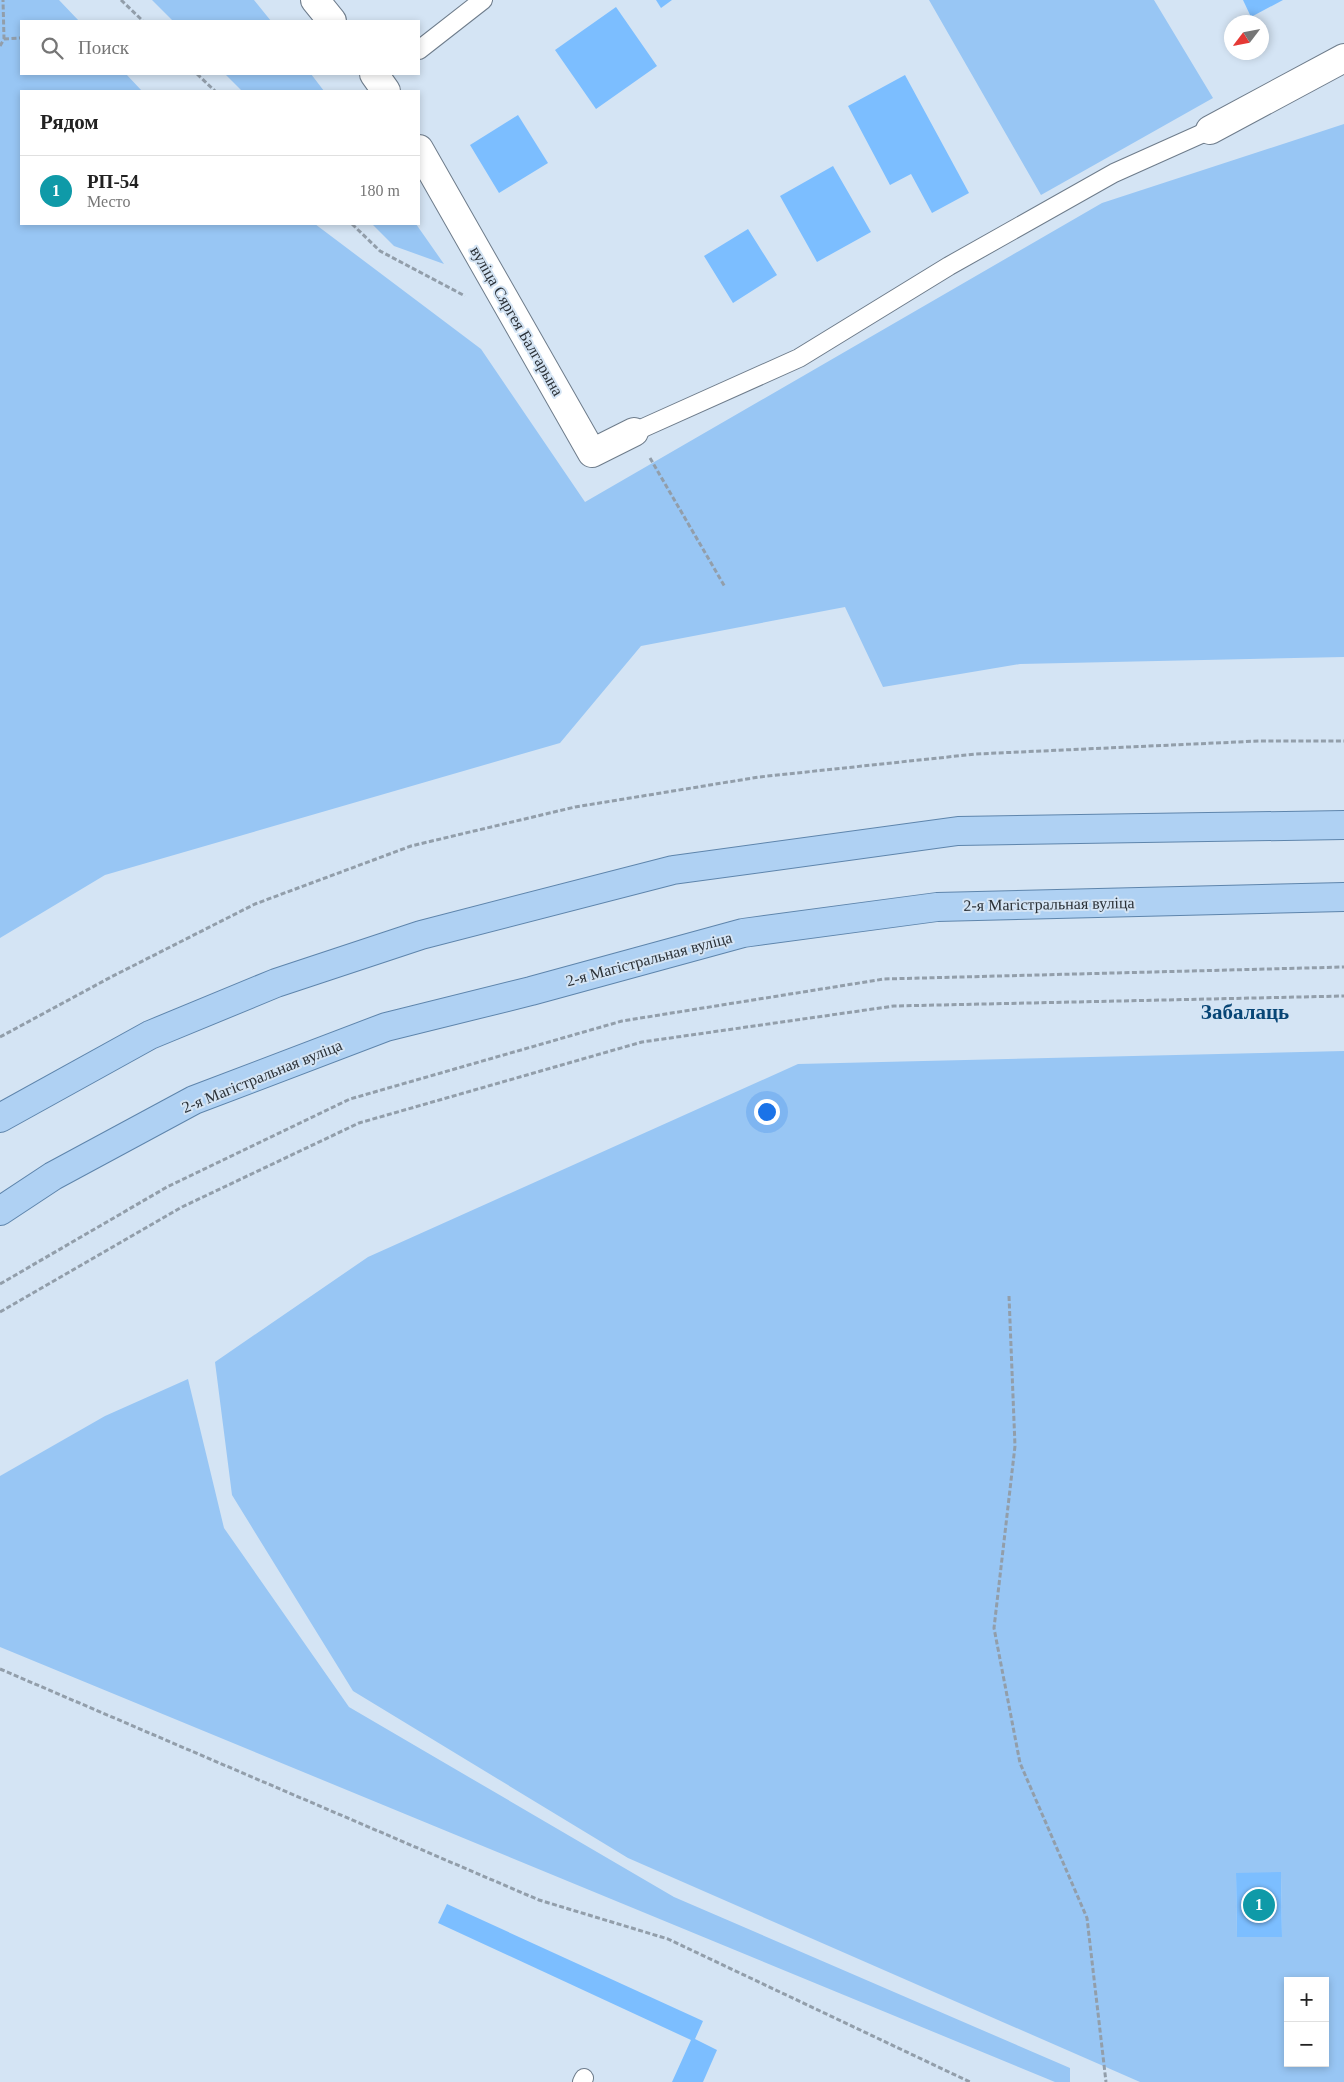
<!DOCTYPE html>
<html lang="ru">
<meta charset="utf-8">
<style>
body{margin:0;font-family:"Times New Roman",serif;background:#f2f2f2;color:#222}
.controls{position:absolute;right:15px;bottom:15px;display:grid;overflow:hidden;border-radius:0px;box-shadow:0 2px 8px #0003}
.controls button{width:45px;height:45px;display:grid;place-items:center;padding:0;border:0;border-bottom:1px solid #e0e0e0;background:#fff;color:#222;font:25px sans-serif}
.compass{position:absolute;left:1224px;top:15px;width:45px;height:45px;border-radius:50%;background:#fff;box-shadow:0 2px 8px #0003;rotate:238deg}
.you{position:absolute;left:766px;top:1111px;width:18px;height:18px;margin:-12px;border:4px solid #fff;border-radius:50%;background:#1a73e8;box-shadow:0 0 0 8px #1a73e833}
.badge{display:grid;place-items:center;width:32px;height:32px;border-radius:50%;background:#db2777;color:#fff;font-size:16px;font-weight:700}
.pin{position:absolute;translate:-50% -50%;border:2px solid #fff;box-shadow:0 1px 5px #0006}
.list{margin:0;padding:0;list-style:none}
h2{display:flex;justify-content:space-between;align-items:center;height:65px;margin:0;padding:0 20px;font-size:21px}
h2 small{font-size:16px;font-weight:400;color:#767676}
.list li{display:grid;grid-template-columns:32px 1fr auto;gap:15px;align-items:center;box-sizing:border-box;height:70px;padding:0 20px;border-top:1px solid #e0e0e0}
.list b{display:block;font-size:19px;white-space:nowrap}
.list p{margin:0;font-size:16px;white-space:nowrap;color:#767676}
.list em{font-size:16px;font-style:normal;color:#767676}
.icon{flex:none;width:28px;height:28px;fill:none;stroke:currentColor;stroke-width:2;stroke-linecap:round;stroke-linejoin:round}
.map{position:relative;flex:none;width:1344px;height:2082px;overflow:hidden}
.search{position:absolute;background:#fff;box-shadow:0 2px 8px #0003;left:20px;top:20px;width:400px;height:55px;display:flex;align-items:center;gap:12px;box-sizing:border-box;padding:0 18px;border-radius:0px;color:#767676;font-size:19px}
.panel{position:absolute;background:#fff;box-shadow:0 2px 8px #0003;left:20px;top:90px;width:400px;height:135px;border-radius:0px}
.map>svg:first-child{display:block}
</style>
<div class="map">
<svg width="1344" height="2082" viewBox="0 0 1344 2082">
<rect width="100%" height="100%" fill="#d4e4f4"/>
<path fill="#98c6f4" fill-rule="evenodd" d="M0 0H59L79 21H21V74H126L142 91H21V224H315L481 349 585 502 1102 203 1344 124V657L1020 664 883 687 845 607 641 646 560 743 105 875 0 938Z
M152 0H254L271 21H173Z
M929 0H1154L1213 98 1041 195Z
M225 74H311L324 91H242Z
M372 224H416L444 264 394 246Z
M1344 1051V2082H1140L628 1858 353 1691 232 1495 215 1362 368 1257 798 1064ZM1236 1873H1281L1282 1937H1237ZM1288 1981H1325V2063H1288Z
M188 1379 224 1528 349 1707 674 1897 1070 2068V2082H1055L0 1647V1476L105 1416Z"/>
<path fill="#7cbeff" d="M656 0H672L661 8Z
M1243 0H1283L1251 17Z
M616 7 657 66 596 109 555 50Z
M905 75 969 193 932 213 911 174 890 185 848 106Z
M518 115 548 163 499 193 470 145Z
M833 166 871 232 817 262 780 196Z
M748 229 777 275 733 303 704 256Z
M1281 1872 1282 1937H1237L1236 1873Z
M447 1904 703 2021 695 2039 717 2050 703 2082H672L691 2040 438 1923Z"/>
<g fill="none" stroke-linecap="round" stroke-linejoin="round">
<defs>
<path id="lane" d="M419 50 483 0
M634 432 799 358 949 266 1114 173 1210 130
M582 2082 584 2078"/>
<path id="street" d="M315 0 332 21
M374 74 386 91
M1210 130 1344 58
M419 149 592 453 634 432"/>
<path id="primary" d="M0 1118 150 1035 276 983 421 935 673 870 958 831 1344 825
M0 1211 53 1176 194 1100 386 1027 531 991 743 933 937 907 1344 897"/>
</defs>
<use href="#lane" stroke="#6e7c8b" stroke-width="20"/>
<use href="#street" stroke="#6e7c8b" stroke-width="30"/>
<use href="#primary" stroke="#5e85ac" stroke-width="30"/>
<path stroke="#929eaa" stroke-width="3" stroke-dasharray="5 2.5" stroke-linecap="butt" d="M121 0 143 21
M4 39 21 38
M0 46 4 39 3 0
M197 74 215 91
M352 224 380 251 465 296
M650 458 725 587
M0 1037 111 977 255 904 411 846 575 807 759 777 976 754 1259 741H1344
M0 1284 167 1187 350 1099 622 1021 884 979 1344 967
M1009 1296 1015 1446 994 1628 1020 1763 1087 1918 1106 2082
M0 1312 182 1207 359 1123 642 1042 894 1006 1344 996
M0 1669 539 1900 668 1939 970 2082"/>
<use href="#lane" stroke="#fff" stroke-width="18"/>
<use href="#street" stroke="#fff" stroke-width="28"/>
<use href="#primary" stroke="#afd1f3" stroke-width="28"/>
</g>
<g text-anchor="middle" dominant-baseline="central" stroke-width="4" stroke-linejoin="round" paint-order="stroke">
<g font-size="16" fill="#2b3137" stroke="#d4e4f4">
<text transform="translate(517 321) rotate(60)">вуліца Сяргея Балгарына</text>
<text transform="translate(1049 904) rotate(-1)">2-я Магістральная вуліца</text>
<text transform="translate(649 959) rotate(-15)">2-я Магістральная вуліца</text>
<text transform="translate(262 1076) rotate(-22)">2-я Магістральная вуліца</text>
</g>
<g font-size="21" font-weight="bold" fill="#074575" stroke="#d4e4f4">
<text x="1245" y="1012">Забалаць</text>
</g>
</g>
</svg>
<div class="controls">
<button>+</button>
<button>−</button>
</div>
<svg class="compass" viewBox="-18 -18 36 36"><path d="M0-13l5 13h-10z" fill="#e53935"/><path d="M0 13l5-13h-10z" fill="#767676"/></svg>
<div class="you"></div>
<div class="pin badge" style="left:1259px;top:1905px;background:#0f9aa8">1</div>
<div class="search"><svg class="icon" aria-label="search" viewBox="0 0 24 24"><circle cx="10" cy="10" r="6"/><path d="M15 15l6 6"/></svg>Поиск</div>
<section class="panel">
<h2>Рядом<small></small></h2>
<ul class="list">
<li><span class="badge" style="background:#0f9aa8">1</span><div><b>РП-54</b><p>Место</p></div><em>180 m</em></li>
</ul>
</section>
</div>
